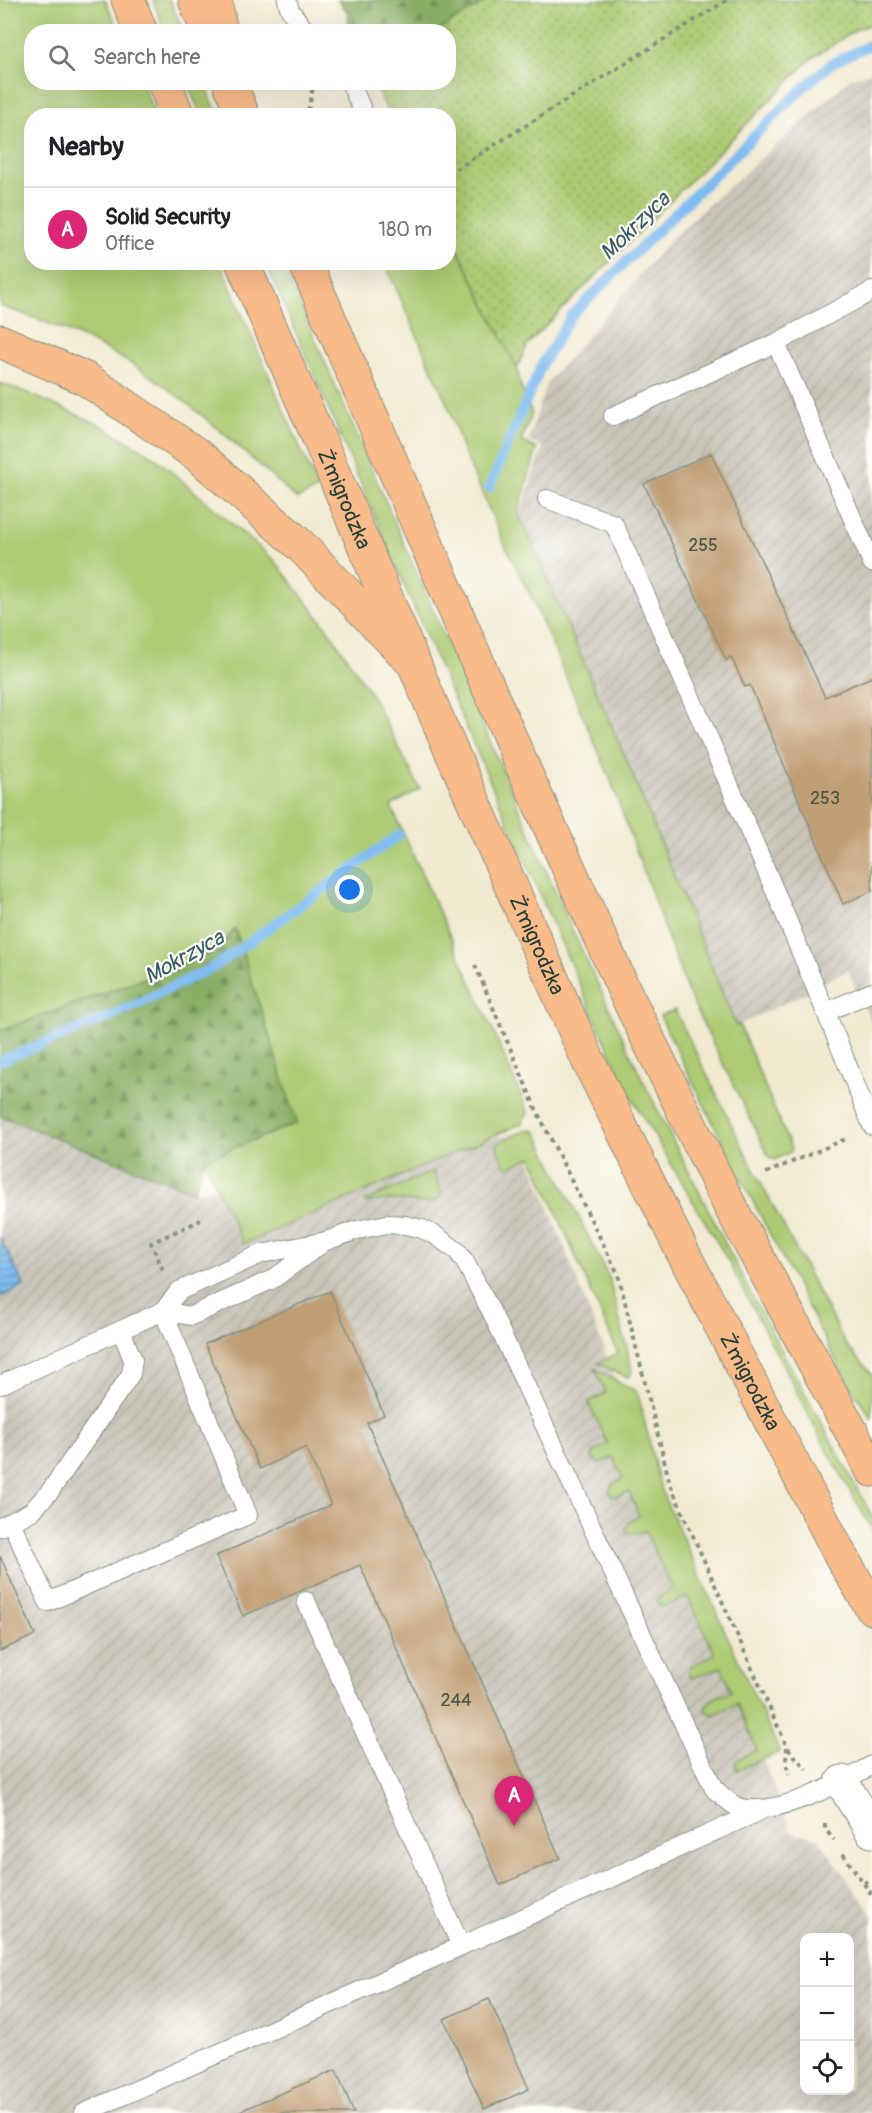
<!DOCTYPE html>
<meta charset="utf-8">
<style>
body{margin:0;font-family:Pangolin,sans-serif;background:#f2f2f2;color:#202124}
.controls{position:absolute;right:18px;bottom:18px;display:grid;overflow:hidden;border-radius:12px;box-shadow:0 6px 24px #0002}
.controls button{width:54px;height:54px;display:grid;place-items:center;padding:0;border:0;border-bottom:2px solid #e0e0e0;background:#fff;color:#202124;font:30px sans-serif}
.you{position:absolute;left:350px;top:890px;width:21px;height:21px;margin:-15px;border:4px solid #fff;border-radius:50%;background:#1a73e8;box-shadow:0 0 0 9px #1a73e833}
.badge{display:grid;place-items:center;width:39px;height:39px;border-radius:50%;background:#db2777;color:#fff;font-size:20px;font-weight:700}
.pin{position:absolute;translate:-50% -50px;filter:drop-shadow(0 2px 3px #0008)}
.pin::after{content:'';position:absolute;top:32px;width:21px;height:18px;background:inherit;clip-path:polygon(0 0,100% 0,50% 100%)}
.list{margin:0;padding:0;list-style:none}
h2{display:flex;justify-content:space-between;align-items:center;height:78px;margin:0;padding:0 24px;font-size:26px}
h2 small{font-size:20px;font-weight:400;color:#757577}
.list li{display:grid;grid-template-columns:39px 1fr auto;gap:18px;align-items:center;box-sizing:border-box;height:84px;padding:0 24px;border-top:2px solid #e0e0e0}
.list b{display:block;font-size:22px;white-space:nowrap}
.list p{margin:0;font-size:20px;white-space:nowrap;color:#757577}
.list em{font-size:20px;font-style:normal;color:#757577}
.icon{flex:none;width:33px;height:33px;fill:none;stroke:currentColor;stroke-width:2;stroke-linecap:round;stroke-linejoin:round}
.map{position:relative;flex:none;width:872px;height:2113px;overflow:hidden}
.search{position:absolute;background:#fff;box-shadow:0 6px 24px #0002;left:24px;top:24px;width:432px;height:66px;display:flex;align-items:center;gap:15px;box-sizing:border-box;padding:0 21px;border-radius:24px;color:#757577;font-size:22px}
.panel{position:absolute;background:#fff;box-shadow:0 6px 24px #0002;left:24px;top:108px;width:432px;height:162px;border-radius:24px}
.map>svg:first-child{display:block}
</style>
<div class="map">
<svg width="872" height="2113" viewBox="0 0 872 2113">
<defs>
<pattern id="industrial-furrows" width="10" height="10" patternUnits="userSpaceOnUse" patternTransform="scale(1.5)"><rect width="10" height="10" fill="#c8c4b8"/><path d="M-1 1l2-2M0 10L10 0M9 11l2-2" fill="none" stroke="#aba99f"/></pattern>
<pattern id="forest-firs" width="22" height="20" patternUnits="userSpaceOnUse" patternTransform="scale(1.5)"><rect width="22" height="20" fill="#89af65"/><path d="M5 1l3.5 6h-7zM16 11l3.5 6h-7z" fill="#6f9054"/></pattern>
<pattern id="garden-dots" width="8" height="8" patternUnits="userSpaceOnUse" patternTransform="scale(1.5)"><rect width="8" height="8" fill="#accb73"/><path d="M2 2h.1M6 6h.1" fill="none" stroke="#8ba65f" stroke-width="1.8" stroke-linecap="round"/></pattern>
<pattern id="water-rules" width="6" height="5" patternUnits="userSpaceOnUse" patternTransform="scale(1.5)"><rect width="6" height="5" fill="#7ebbf1"/><path d="M0 2.5h6" fill="none" stroke="#6799c4"/></pattern>
</defs>
<rect width="100%" height="100%" fill="#fdfcf7"/>
<filter id="ink" filterUnits="userSpaceOnUse"><feTurbulence type="fractalNoise" baseFrequency=".0167" numOctaves="2"/><feDisplacementMap in="SourceGraphic" scale="12" xChannelSelector="R" yChannelSelector="G"/><feConvolveMatrix kernelMatrix="1 2 1 2 8 2 1 2 1" color-interpolation-filters="sRGB"/></filter>
<filter id="wash" filterUnits="userSpaceOnUse"><feTurbulence type="fractalNoise" baseFrequency=".008" numOctaves="4" result="noise"/><feDisplacementMap in="SourceGraphic" scale="24" xChannelSelector="R" yChannelSelector="G"/><feGaussianBlur stdDeviation="1.35" result="paint"/><feColorMatrix in="noise" values="0 0 0 0 0 0 0 0 0 0 0 0 0 0 0 0 0 1.4 0 .05"/><feComposite in="paint" operator="in"/></filter>
<g filter="url(#wash)">
<rect width="100%" height="100%" fill="#f1e9d0"/>
<path fill="url(#industrial-furrows)" fill-rule="evenodd" d="M872 71V1023L848 970 816 986 810 991 736 1026 520 513 543 447 528 441 547 383 673 237 850 79Z
M0 1116 194 1192 520 1133 791 1831 798 1835H808L819 1839 872 1914V2113H0ZM804 1938H850V2090H804Z"/>
<path fill="#accb73" stroke="#668454" stroke-width="1.5" d="M0 0H105L119 31 32 32V82L142 83 156 115 32 116V262L220 263 318 489 297 499C249 456 202 412 149 375 106 346 50 322 0 306Z
M153 0H170L183 31H165Z
M187 83H204L218 115H201Z
M449 232 517 368 520 384 532 414 521 441 537 449 518 512 628 764 736 1026 739 1024 792 1151 775 1160 769 1157 688 993 609 776 533 601 505 545 462 448 451 413 385 263 448 262Z
M266 263H282L569 923 648 1091 751 1294 872 1516V1530L825 1446 726 1257 630 1095 590 1008 430 645Z
M0 383 25 392 100 425 153 456 274 560 327 628 371 694 420 789 391 806 495 1035 528 1112 521 1124 243 1244 204 1160 235 928 218 951 0 1031Z
M675 1010 752 1166 846 1345 872 1374V1418C842 1377 820 1329 796 1284 749 1195 704 1106 660 1016Z
M527 1129 536 1131 609 1278 630 1360 632 1371 630 1376 626 1377 598 1363 618 1353 532 1157 511 1166H505L496 1144Z
M433 1171 442 1195C430 1209 411 1200 395 1200 385 1199 376 1201 366 1203L365 1201Z
M595 1369 634 1390 638 1394 659 1482 666 1501 780 1752 737 1770 735 1763 739 1759 757 1750 737 1704 713 1715 705 1710C707 1698 721 1696 731 1691L721 1667 692 1678 689 1676 690 1667 715 1654 688 1597 662 1607 658 1604 657 1599 672 1588 645 1530 635 1534 628 1533 626 1530 629 1521 639 1516 629 1492 617 1496H612L609 1492 613 1484 623 1478 613 1457 600 1463 594 1460 592 1457 594 1452 608 1444 588 1402 606 1393Z"/>
<path fill="url(#forest-firs)" stroke="#54764c" stroke-width="1.5" d="M338 0H488L437 32 350 31 347 26 349 14Z
M235 928 297 1123 204 1160 194 1192 0 1116V1031L218 951Z"/>
<path fill="url(#garden-dots)" stroke="#668454" stroke-width="1.5" d="M488 0H872V24L857 29 812 58 528 344 517 368 449 232 448 116 390 115 373 83 448 82V32L437 31Z"/>
<path fill="url(#water-rules)" stroke="#4e7c92" stroke-width="1.5" d="M0 1237 24 1286 0 1297Z"/>
<g fill="none" stroke-linecap="round" stroke-linejoin="round">
<path stroke="#7ebbf1" stroke-width="10" d="M489 488 542 364 572 315 802 89 832 63 872 44
M0 1061 109 1017 214 967 399 835"/>
</g>
<g id="blocks">
<path fill="#c19f76" d="M711 453 825 697 872 677V891L843 904 750 685 745 687 731 657 726 660 644 484Z
M330 1291 384 1415 367 1423 560 1858 500 1885 360 1565 243 1616 216 1556 331 1505 306 1447 260 1469 205 1344Z
M0 1556 35 1635 0 1651Z
M489 1999 529 2089 484 2109 444 2019Z
M336 2070 354 2113H235Z"/>
</g>
</g>
<g filter="url(#ink)">
<use href="#blocks" fill-opacity="0" stroke="#889382" stroke-width="1.5"/>
<g fill="none" stroke-linecap="round" stroke-linejoin="round">
<defs>
<path id="service" d="M287 0 290 10 306 32
M350 82 365 116
M776 343 872 563
M613 416 776 343 872 291
M547 499 614 524C703 723 791 923 872 1126
M826 1012 872 992
M163 1311 191 1316 273 1279 320 1245
M0 1385 163 1311 179 1291 261 1254 326 1241 357 1230 387 1224 405 1225 422 1229 435 1235 457 1251 465 1262 492 1313 714 1789C722 1795 732 1806 741 1808 779 1816 839 1784 872 1765
M11 1522 32 1511 51 1490 131 1374 133 1360 121 1330
M0 1527 11 1522 48 1602 248 1515 163 1311
M461 1946 760 1811
M84 2113 461 1946 306 1601"/>
<path id="minor" d="M842 1782 872 1831"/>
<g id="primary">
<path d="M128 0 141 32"/>
<path d="M195 0 208 32"/>
<path d="M164 82 178 116"/>
<path d="M230 82 243 116"/>
<path id="s1" d="M242 262 317 434 442 730 588 1060 681 1249 843 1560 872 1608"/>
<path d="M305 262 521 763 624 990 730 1206 872 1470"/>
</g>
<path id="motorway" d="M215 0 221 32
M230 82 231 87
M0 341 86 379 199 456 300 545 415 665"/>
</defs>
<use href="#service" stroke="#889382" stroke-width="20"/>
<use href="#minor" stroke="#889382" stroke-width="35"/>
<use href="#primary" stroke="#889382" stroke-width="35"/>
<use href="#motorway" stroke="#889382" stroke-width="35"/>
<path stroke="#889382" stroke-width="4" stroke-dasharray="4.5 4.5" stroke-linecap="butt" d="M308 111 314 82
M448 174 727 0
M475 965 535 1107 618 1274 670 1484 787 1747 806 1769
M766 1173 848 1138
M163 1270 151 1243 201 1220
M787 1747 786 1762 789 1775
M825 1824V1829L834 1840
M843 1854 872 1895
M864 1883 872 1879"/>
<use href="#service" stroke="#fff" stroke-width="18"/>
<use href="#minor" stroke="#fff" stroke-width="33"/>
<use href="#primary" stroke="#fabb8b" stroke-width="33"/>
<use href="#motorway" stroke="#fabb8b" stroke-width="33"/>
</g>
</g>
<g text-anchor="middle" dominant-baseline="central" stroke-width="4.5" stroke-linejoin="round" paint-order="stroke">
<g font-size="18" fill="#485644">
<text x="703" y="545">255</text>
<text x="825" y="798">253</text>
<text x="456" y="1700">244</text>
</g>
<g font-size="21" fill="#1f3d34" stroke="#fdfcf7">
<text stroke="none"><textPath href="#s1" startOffset="258">Żmigrodzka</textPath></text>
<text stroke="none"><textPath href="#s1" startOffset="744">Żmigrodzka</textPath></text>
<text stroke="none"><textPath href="#s1" startOffset="1230">Żmigrodzka</textPath></text>
</g>
<g font-size="22" font-style="italic" fill="#375c63" stroke="#fdfcf7">
<text transform="translate(635 226) rotate(-44)">Mokrzyca</text>
<text transform="translate(184 957) rotate(-29)">Mokrzyca</text>
</g>
</g>
</svg>
<div class="controls">
<button>+</button>
<button>−</button>
<button><svg class="icon" aria-label="locate" viewBox="0 0 24 24"><circle cx="12" cy="12" r="6"/><path d="M12 2v4M12 18v4M2 12h4M18 12h4"/></svg></button>
</div>
<div class="you"></div>
<div class="pin badge" style="left:514px;top:1826px">A</div>
<div class="search"><svg class="icon" aria-label="search" viewBox="0 0 24 24"><circle cx="10" cy="10" r="6"/><path d="M15 15l6 6"/></svg>Search here</div>
<section class="panel">
<h2>Nearby<small></small></h2>
<ul class="list">
<li><span class="badge">A</span><div><b>Solid Security</b><p>Office</p></div><em>180 m</em></li>
</ul>
</section>
</div>
